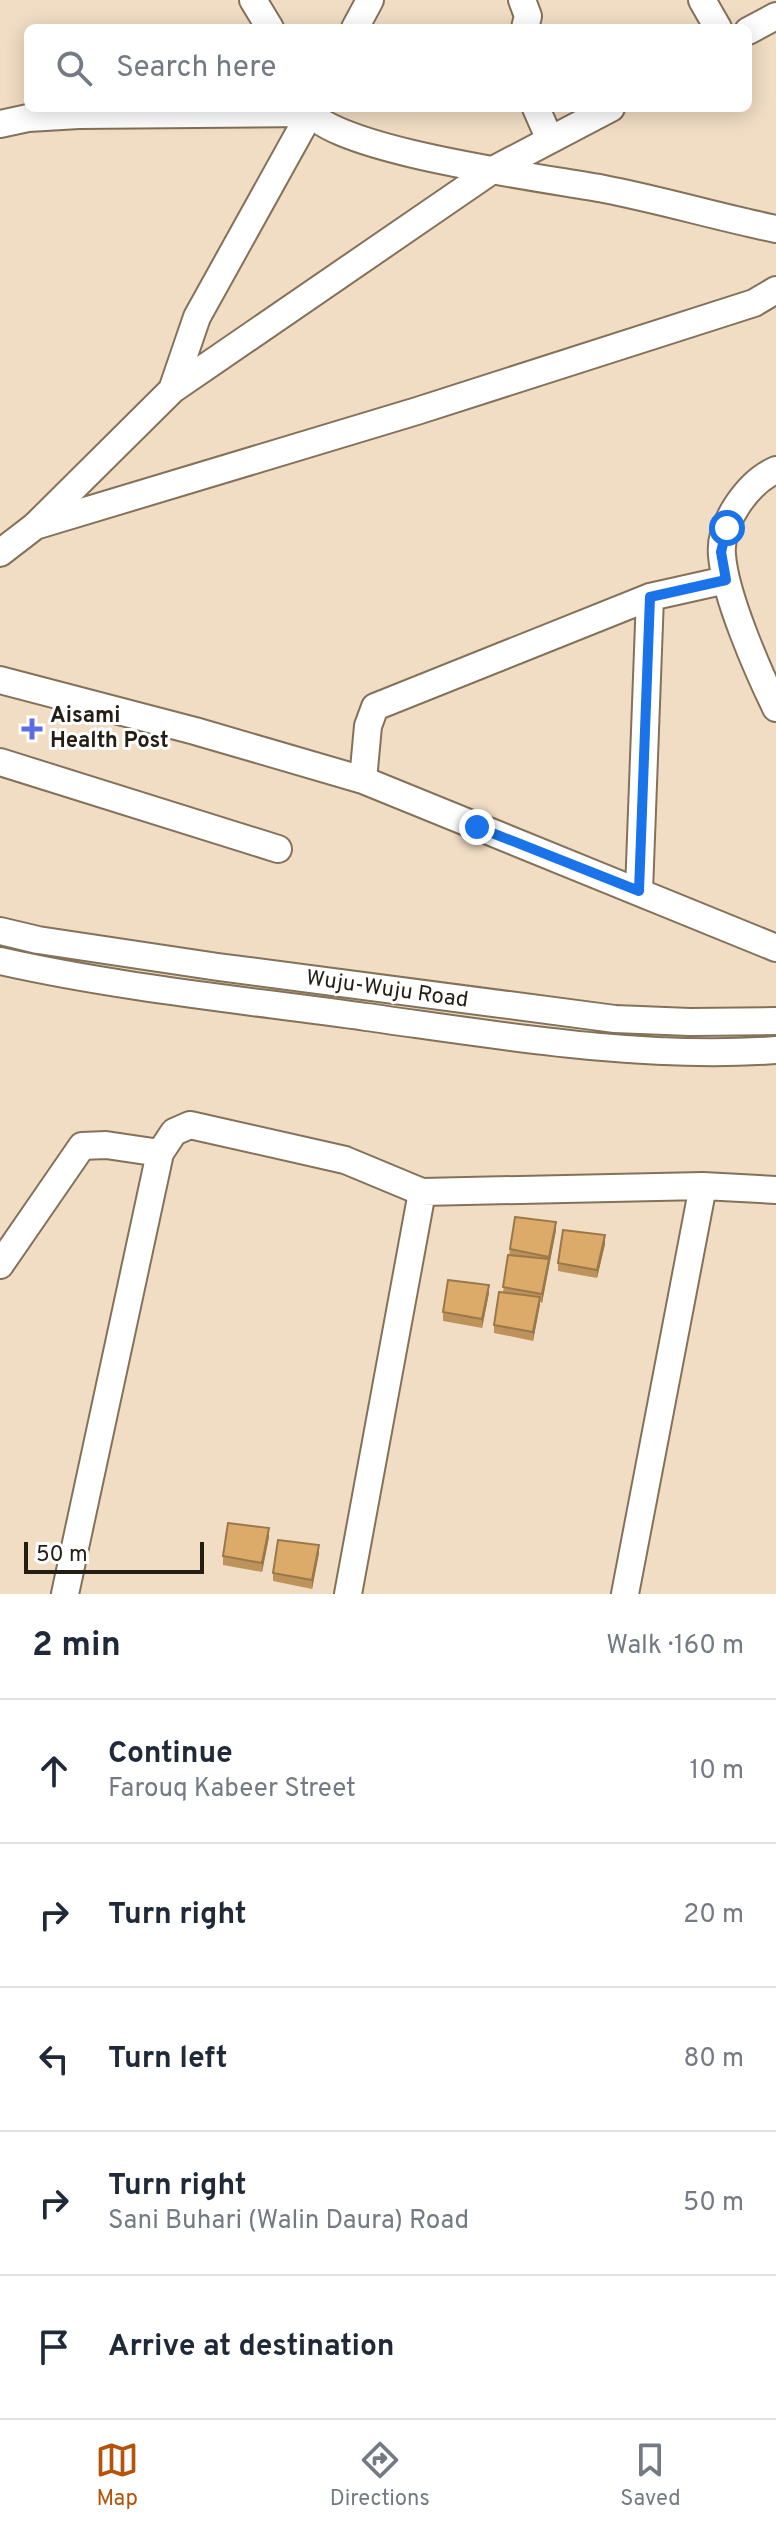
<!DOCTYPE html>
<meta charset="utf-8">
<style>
body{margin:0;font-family:Overpass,sans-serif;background:#f2f2f3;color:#1f2937}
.scale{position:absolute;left:24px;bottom:20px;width:180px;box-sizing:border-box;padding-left:8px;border:4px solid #241d14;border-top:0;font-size:22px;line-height:28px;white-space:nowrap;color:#241d14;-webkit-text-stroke:6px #fff;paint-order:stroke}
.stop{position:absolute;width:24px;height:24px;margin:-18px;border:6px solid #1a73e8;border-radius:50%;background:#fff}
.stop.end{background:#1a73e8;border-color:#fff;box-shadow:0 2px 8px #0008}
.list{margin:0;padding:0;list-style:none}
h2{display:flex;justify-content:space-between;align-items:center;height:104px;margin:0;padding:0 32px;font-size:34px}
h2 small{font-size:26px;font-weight:400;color:#747a83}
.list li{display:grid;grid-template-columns:52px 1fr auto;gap:24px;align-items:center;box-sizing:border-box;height:144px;padding:0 32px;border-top:2px solid #e0e1e3}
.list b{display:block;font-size:30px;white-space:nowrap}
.list p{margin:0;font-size:26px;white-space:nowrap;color:#747a83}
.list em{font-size:26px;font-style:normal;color:#747a83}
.icon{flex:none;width:44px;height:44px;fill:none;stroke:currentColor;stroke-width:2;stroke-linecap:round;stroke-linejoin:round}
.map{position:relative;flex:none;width:776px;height:1594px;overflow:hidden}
.search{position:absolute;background:#fff;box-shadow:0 4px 20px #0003;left:24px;right:24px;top:24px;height:88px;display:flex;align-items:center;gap:20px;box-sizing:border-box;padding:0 28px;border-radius:12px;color:#747a83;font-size:30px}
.sheet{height:824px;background:#fff}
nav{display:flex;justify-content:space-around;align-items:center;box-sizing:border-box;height:112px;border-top:2px solid #e0e1e3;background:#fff;font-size:22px;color:#747a83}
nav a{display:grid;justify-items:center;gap:4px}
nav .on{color:#b45309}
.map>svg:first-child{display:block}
</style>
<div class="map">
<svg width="776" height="1594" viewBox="0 0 776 1594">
<rect width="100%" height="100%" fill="#f1ddc4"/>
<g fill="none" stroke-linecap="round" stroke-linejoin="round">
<defs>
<path id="minor" d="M253 0 270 28
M522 0 528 16 525 28
M702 0 718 28
M355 28 370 0
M748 31 776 16
M307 108C328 151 552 179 604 189 661 200 718 217 776 229
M536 108 550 140
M0 124 28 118 79 115 310 113
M172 390 197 317 313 108
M776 470C748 482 719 523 722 555 725 596 758 671 776 708
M35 526 417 411 754 303 776 290
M0 553 35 526 172 390 491 171 611 108
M0 680 195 731 363 780 776 948
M0 762 278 849
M363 780 368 726 375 707 650 597 726 580
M639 891 650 597
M0 931 38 940 218 967 615 1019 690 1022 776 1021
M0 961C120 988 244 1000 366 1017 497 1035 643 1060 776 1050
M0 1265 82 1146 106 1145 160 1153
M65 1594 160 1153 174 1132 190 1125 345 1160 422 1192 703 1186 776 1190
M348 1594 422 1192
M625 1594 703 1186"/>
</defs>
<use href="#minor" stroke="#83715a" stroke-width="30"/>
<use href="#minor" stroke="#fff" stroke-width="26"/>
</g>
<path fill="#bd935b" d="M556 1230 542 1303 540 1302 533 1341 494 1333V1325L503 1292 510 1249Z
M605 1244 597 1278 558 1271V1263Z
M489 1293 482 1328 443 1321V1312Z
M269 1537 262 1572 223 1565V1556Z
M319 1553 312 1589 273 1581V1573Z"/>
<path fill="#9a784a" d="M556 1222V1230L542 1303V1294Z
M605 1235V1244L597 1278V1270Z
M489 1285V1293L482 1328V1319Z
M540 1297V1305L533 1341V1332Z
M269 1528V1537L262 1572V1563Z
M319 1545V1553L312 1589V1580Z"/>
<path fill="#dcab6a" stroke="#9a784a" stroke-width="2" d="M515 1217 556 1222 549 1257 510 1249Z
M563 1230 605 1235 597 1270 558 1263Z
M508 1255 549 1259 542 1294 503 1287Z
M448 1280 489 1285 482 1319 443 1312Z
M499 1292 540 1297 533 1332 494 1325Z
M228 1523 269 1528 262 1563 223 1556Z
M278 1540 319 1545 312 1580 273 1573Z"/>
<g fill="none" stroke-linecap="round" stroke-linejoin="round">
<path stroke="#1a73e8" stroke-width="10" d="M477 827 639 891 650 597 726 580 721 552 727 528"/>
</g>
<path fill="#5c6ce3" stroke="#fff" stroke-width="3" d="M28 717h8v8h8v8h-8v8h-8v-8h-8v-8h8z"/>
<g text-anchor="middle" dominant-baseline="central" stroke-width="6" stroke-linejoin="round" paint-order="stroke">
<g font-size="22" font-weight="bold" fill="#241d14" stroke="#fff" text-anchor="start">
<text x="50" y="716">Aisami<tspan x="50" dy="25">Health Post</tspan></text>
</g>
<g font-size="22" fill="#241d14" stroke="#fff">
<text transform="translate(387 990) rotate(8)">Wuju-Wuju Road</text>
</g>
</g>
</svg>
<div class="scale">50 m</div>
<div class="stop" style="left:727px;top:528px"></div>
<div class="stop end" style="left:477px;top:827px"></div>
<div class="search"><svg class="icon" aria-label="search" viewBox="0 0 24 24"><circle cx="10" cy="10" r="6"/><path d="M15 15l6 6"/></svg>Search here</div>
</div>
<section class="sheet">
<h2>2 min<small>Walk · 160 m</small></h2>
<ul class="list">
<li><svg class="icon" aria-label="ahead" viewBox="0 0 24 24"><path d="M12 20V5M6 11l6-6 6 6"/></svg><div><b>Continue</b><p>Farouq Kabeer Street</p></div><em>10 m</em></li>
<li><svg class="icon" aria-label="right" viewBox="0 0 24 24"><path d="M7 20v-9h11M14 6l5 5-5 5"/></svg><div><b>Turn right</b></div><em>20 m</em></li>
<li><svg class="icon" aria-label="left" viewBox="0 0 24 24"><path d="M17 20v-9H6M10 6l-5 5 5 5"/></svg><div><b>Turn left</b></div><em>80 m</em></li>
<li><svg class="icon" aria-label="right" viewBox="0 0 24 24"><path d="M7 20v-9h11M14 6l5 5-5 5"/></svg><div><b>Turn right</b><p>Sani Buhari (Walin Daura) Road</p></div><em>50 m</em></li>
<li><svg class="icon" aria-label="arrive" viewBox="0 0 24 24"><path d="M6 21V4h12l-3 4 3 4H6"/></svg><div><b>Arrive at destination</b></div></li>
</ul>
</section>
<nav>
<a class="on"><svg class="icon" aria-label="map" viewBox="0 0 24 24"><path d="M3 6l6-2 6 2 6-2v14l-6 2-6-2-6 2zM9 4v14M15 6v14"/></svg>Map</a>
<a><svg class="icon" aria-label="directions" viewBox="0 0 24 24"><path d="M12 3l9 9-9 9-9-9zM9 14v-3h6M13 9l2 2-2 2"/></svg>Directions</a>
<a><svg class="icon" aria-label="saved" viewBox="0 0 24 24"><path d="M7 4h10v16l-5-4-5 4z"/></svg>Saved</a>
</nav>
